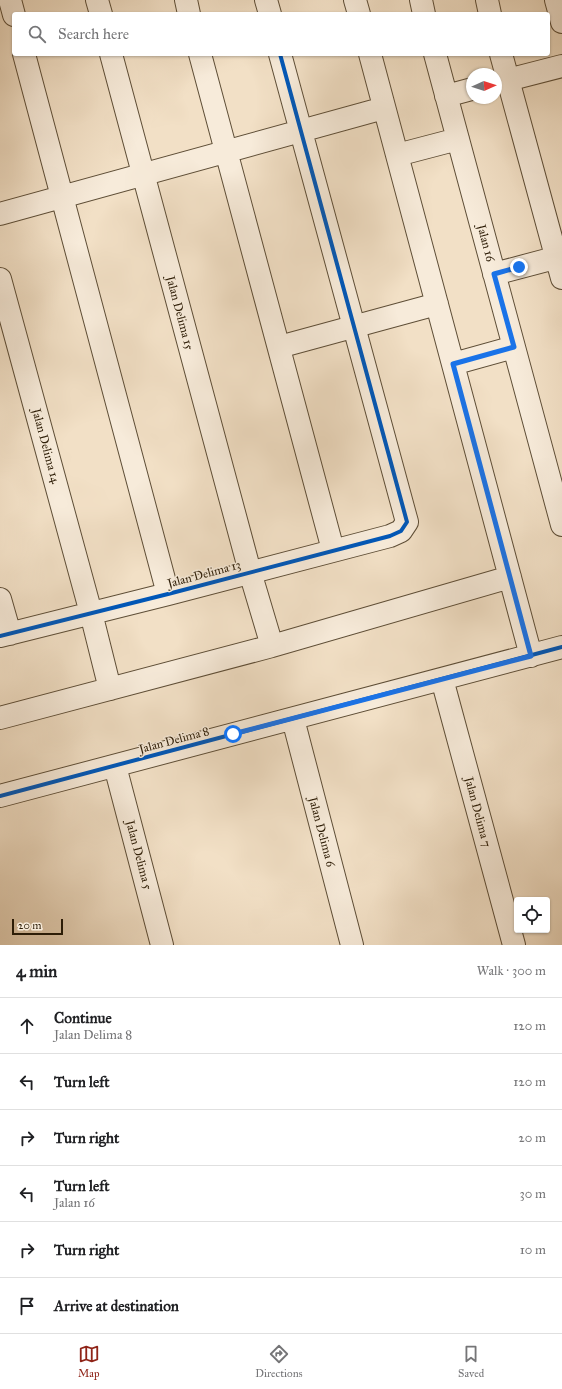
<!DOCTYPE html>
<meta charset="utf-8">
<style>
body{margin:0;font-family:"IM FELL Great Primer",serif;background:#f2f2f2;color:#202124}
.controls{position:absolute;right:12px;bottom:12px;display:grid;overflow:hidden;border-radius:4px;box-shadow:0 1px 3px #0004}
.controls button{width:36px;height:36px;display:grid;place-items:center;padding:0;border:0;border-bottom:1px solid #e0e0e0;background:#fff;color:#202124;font:20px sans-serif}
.compass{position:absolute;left:466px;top:68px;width:36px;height:36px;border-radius:50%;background:#fff;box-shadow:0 1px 3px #0004;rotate:87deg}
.scale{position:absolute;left:12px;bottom:10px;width:51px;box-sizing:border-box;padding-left:4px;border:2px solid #2d1d07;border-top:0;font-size:11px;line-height:14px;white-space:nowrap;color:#2d1d07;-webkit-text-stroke:3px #f7ebda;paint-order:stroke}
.stop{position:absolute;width:12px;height:12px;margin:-9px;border:3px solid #1a73e8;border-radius:50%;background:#fff}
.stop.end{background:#1a73e8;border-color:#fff;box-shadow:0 1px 4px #0008}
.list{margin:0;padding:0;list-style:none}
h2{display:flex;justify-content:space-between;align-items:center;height:52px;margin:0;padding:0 16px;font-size:17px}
h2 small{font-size:13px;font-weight:400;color:#757577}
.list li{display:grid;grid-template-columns:26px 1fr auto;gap:12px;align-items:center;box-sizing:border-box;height:56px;padding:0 16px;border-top:1px solid #e0e0e0}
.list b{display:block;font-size:15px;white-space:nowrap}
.list p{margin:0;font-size:13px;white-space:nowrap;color:#757577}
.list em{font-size:13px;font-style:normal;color:#757577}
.icon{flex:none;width:22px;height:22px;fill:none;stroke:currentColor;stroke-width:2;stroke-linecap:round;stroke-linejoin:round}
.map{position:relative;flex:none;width:562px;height:945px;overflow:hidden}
.search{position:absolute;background:#fff;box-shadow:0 1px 3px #0004;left:12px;right:12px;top:12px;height:44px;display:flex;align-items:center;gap:10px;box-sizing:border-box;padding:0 14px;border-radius:4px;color:#757577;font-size:15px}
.sheet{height:388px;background:#fff}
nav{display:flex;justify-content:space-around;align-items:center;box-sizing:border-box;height:56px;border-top:1px solid #e0e0e0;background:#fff;font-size:11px;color:#757577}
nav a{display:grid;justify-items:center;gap:2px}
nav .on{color:#8f2418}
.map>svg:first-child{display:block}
</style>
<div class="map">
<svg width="562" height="945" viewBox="0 0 562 945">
<rect width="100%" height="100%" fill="#f2e0c6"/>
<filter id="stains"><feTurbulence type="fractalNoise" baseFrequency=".005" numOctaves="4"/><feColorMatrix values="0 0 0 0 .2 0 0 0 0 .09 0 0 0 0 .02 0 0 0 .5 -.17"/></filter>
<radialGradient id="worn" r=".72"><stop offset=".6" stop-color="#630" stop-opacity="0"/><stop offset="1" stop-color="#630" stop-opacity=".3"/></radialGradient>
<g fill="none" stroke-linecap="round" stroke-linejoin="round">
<defs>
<path id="minor" d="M10 0 14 15
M97 0 101 14
M186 0 189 14
M266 0 270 14
M355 0 359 14
M421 0 424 14
M487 0 490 14
M556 0 562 22
M24 54 168 594
M111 54 250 572 272 646
M200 54 333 550
M370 54 531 656
M435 54 562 525
M501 54 562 278
M496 83 562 66
M446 96 472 89
M397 155 458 139
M0 214 384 108
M494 274 562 256
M0 279 91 613 110 689
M279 347 437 304
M453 364 514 347
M0 599 10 634
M0 636 168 594 390 536 401 531 407 522 280 54
M442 679 514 945
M0 718 272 646 510 577
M293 719 352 945
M115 766 162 945
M0 796 562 647"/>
</defs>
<use href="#minor" stroke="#5e4e37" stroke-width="24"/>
<use href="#minor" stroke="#f7ebda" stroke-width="22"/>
<defs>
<path id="cycleway" d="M0 636 168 594 390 536 401 531 407 522 280 54
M0 796 562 647"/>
</defs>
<use href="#cycleway" stroke="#f7ebda" stroke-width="6"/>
<use href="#cycleway" stroke="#0057b8" stroke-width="4"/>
</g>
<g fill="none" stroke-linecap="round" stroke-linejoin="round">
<path stroke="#1a73e8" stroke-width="5" d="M233 734 531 656 453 364 514 347 494 274 519 267"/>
</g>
<g text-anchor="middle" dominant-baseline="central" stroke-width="3" stroke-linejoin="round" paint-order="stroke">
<g font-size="12" fill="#2d1d07" stroke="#f7ebda">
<text transform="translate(486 243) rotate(75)">Jalan 16</text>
<text transform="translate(180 313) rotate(75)">Jalan Delima 15</text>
<text transform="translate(46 446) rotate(75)">Jalan Delima 14</text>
<text transform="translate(204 574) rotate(-15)">Jalan Delima 13</text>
<text transform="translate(174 740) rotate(-15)">Jalan Delima 8</text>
<text transform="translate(478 812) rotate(75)">Jalan Delima 7</text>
<text transform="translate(322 832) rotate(75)">Jalan Delima 6</text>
<text transform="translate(139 855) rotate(75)">Jalan Delima 5</text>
</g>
</g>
<rect width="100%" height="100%" filter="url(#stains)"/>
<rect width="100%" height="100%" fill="url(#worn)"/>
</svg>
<div class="controls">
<button><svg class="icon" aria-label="locate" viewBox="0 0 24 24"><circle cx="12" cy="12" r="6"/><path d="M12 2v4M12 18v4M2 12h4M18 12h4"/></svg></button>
</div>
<svg class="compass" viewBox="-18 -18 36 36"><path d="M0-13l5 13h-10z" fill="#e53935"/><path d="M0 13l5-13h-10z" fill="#757577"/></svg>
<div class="scale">20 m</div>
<div class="stop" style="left:233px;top:734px"></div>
<div class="stop end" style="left:519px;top:267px"></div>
<div class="search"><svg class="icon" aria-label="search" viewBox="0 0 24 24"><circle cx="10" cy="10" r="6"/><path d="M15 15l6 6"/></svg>Search here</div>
</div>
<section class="sheet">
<h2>4 min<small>Walk · 300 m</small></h2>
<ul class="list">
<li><svg class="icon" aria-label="ahead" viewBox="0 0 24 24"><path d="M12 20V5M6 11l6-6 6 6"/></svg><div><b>Continue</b><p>Jalan Delima 8</p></div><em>120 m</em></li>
<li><svg class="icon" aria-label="left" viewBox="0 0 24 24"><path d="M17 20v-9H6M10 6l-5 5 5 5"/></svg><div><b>Turn left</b></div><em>120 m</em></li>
<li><svg class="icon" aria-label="right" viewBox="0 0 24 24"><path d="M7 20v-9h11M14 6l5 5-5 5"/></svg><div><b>Turn right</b></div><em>20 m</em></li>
<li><svg class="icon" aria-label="left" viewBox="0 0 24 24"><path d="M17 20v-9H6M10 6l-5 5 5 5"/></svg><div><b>Turn left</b><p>Jalan 16</p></div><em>30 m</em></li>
<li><svg class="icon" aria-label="right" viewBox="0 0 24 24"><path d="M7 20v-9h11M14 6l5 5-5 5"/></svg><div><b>Turn right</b></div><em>10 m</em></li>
<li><svg class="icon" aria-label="arrive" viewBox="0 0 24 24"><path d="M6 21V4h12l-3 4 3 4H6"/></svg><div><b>Arrive at destination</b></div></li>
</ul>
</section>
<nav>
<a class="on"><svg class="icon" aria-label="map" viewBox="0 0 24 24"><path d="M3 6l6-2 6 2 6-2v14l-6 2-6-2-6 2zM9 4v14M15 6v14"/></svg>Map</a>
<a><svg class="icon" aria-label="directions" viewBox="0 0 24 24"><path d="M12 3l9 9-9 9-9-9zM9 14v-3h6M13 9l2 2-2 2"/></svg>Directions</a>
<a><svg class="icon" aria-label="saved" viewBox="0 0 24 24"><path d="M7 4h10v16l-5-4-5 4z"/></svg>Saved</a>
</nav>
